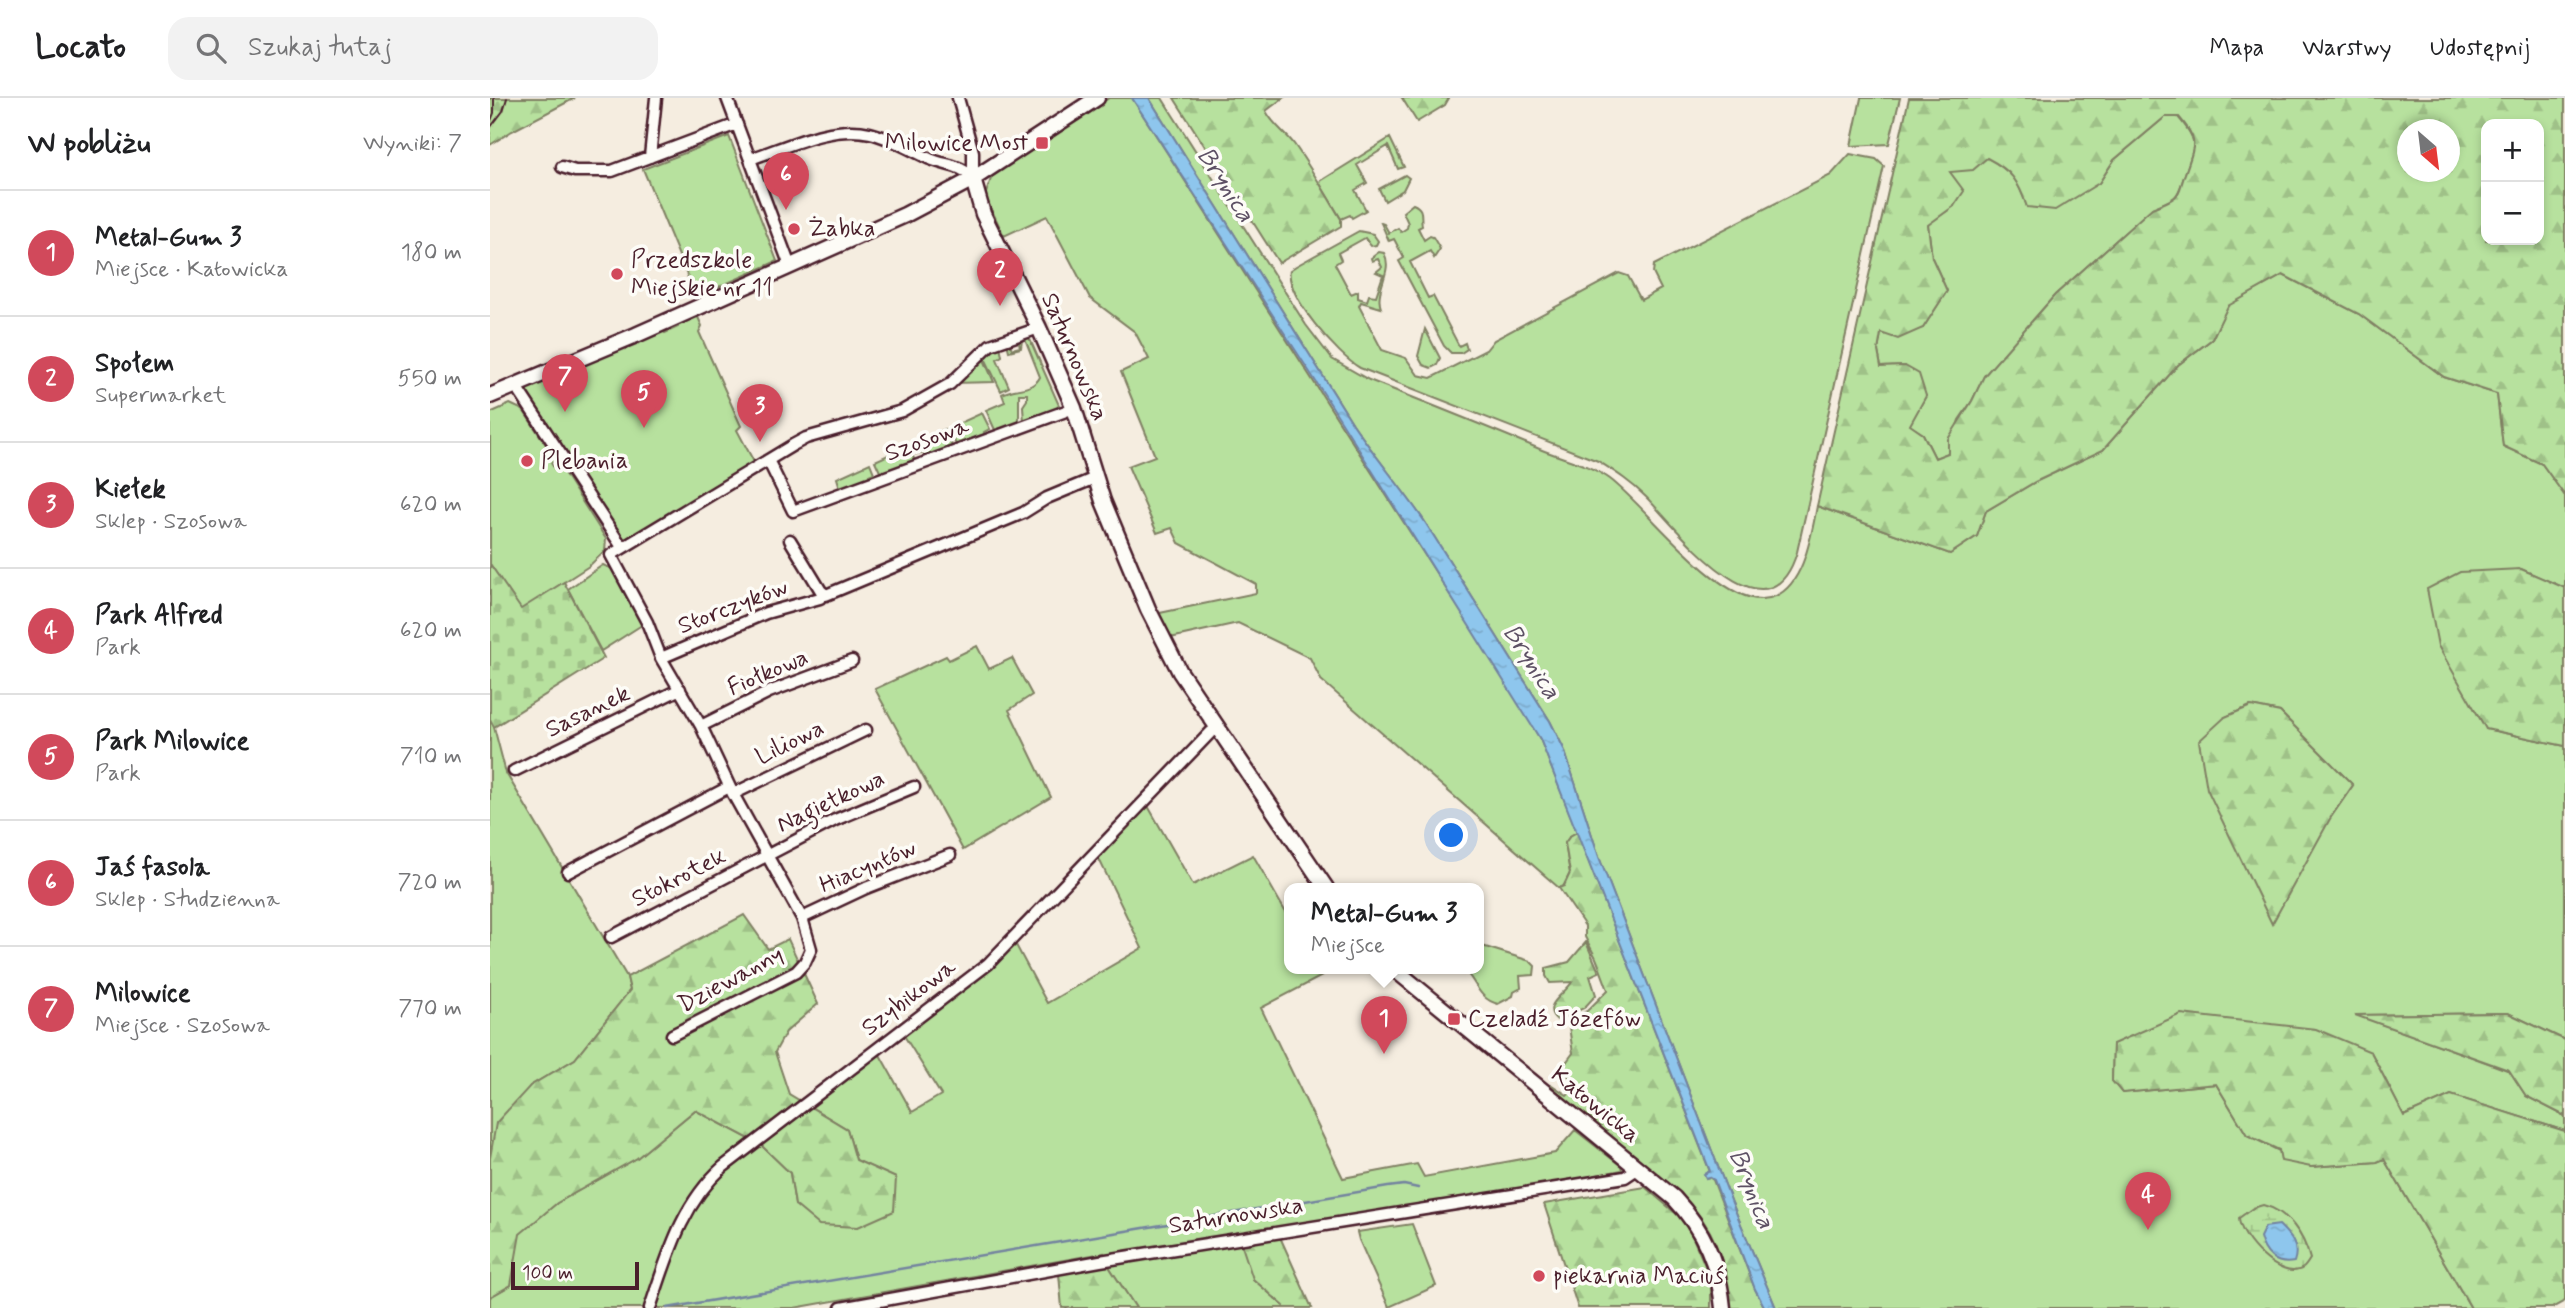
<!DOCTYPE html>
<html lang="pl">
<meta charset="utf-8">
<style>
body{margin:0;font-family:Mynerve,sans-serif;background:#f2f2f2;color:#202124}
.controls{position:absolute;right:21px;top:21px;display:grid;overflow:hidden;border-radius:14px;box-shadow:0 4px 10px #0003}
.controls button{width:63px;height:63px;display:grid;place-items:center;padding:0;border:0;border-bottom:2px solid #e0e0e0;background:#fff;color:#202124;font:35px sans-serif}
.compass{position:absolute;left:1907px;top:21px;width:63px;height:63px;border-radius:50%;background:#fff;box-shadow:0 4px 10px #0003;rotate:152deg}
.scale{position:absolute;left:21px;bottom:18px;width:128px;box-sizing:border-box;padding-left:7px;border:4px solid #4a1f2b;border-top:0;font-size:19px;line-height:24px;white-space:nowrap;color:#4a1f2b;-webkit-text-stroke:5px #fdfcf7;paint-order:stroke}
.you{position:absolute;left:962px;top:738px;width:24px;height:24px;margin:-18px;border:5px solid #fff;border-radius:50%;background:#1a73e8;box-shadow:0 0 0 10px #1a73e833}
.badge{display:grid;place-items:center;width:46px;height:46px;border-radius:50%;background:#d1495b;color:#fff;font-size:23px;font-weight:700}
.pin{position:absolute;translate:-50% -58px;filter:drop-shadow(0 2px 4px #0008)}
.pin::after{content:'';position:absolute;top:37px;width:24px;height:21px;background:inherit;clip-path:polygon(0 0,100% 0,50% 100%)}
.popup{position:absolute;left:794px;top:785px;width:200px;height:91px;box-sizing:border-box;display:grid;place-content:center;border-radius:14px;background:#fff;filter:drop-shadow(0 2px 5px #0005);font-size:23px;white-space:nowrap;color:#757577}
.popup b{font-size:26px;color:#202124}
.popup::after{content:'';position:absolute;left:50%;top:100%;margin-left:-14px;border:14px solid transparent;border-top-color:#fff}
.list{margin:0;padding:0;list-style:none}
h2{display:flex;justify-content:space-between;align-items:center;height:91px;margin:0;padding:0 28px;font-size:30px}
h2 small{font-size:23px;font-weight:400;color:#757577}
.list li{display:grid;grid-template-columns:46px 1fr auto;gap:21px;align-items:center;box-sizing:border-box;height:126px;padding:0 28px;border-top:2px solid #e0e0e0}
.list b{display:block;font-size:26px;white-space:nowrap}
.list p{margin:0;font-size:23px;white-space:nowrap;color:#757577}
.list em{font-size:23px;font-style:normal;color:#757577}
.icon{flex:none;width:38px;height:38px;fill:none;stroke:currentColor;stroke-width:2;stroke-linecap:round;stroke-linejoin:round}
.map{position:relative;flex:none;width:2075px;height:1210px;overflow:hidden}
header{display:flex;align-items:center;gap:42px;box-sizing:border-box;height:98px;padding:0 35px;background:#fff;border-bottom:2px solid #e0e0e0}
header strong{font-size:33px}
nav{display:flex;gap:38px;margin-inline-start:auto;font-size:24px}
.search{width:490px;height:63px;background:#f2f2f2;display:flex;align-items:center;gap:18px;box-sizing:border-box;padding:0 24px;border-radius:21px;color:#757577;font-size:26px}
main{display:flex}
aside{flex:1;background:#fff}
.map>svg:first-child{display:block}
</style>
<header>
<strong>Locato</strong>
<div class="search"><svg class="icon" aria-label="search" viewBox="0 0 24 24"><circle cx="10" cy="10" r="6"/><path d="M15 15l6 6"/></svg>Szukaj tutaj</div>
<nav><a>Mapa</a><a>Warstwy</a><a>Udostępnij</a></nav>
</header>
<main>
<aside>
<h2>W pobliżu<small>Wyniki: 7</small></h2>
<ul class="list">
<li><span class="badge">1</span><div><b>Metal-Gum 3</b><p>Miejsce · Katowicka</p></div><em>180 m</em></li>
<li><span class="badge">2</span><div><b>Społem</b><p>Supermarket</p></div><em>550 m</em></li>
<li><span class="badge">3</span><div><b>Kiełek</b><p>Sklep · Szosowa</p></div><em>620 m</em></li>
<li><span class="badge">4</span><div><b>Park Alfred</b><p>Park</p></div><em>620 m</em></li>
<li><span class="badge">5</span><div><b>Park Milowice</b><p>Park</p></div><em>710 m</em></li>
<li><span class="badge">6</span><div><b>Jaś fasola</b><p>Sklep · Studzienna</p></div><em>720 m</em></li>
<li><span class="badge">7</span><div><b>Milowice</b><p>Miejsce · Szosowa</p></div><em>770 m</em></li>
</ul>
</aside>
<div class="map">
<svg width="2075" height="1210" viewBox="0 0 2075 1210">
<defs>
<pattern id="forest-firs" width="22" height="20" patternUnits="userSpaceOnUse" patternTransform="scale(1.75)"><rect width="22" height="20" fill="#b7e19e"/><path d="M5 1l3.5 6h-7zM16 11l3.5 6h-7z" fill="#9fc188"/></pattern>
<pattern id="wetland-marsh" width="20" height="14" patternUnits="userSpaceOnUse" patternTransform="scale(1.75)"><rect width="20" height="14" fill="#b7e19e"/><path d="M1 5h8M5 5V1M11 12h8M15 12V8" fill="none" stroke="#9fc188"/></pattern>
<pattern id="cemetery-stones" width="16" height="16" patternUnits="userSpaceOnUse" patternTransform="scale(1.75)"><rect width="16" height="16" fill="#b7e19e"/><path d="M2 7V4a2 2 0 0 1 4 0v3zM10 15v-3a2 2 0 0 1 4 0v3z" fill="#9fc188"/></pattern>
<pattern id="water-ripples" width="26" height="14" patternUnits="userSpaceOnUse" patternTransform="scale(1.75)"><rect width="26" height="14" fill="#8ec6ed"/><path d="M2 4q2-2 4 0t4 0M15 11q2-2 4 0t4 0" fill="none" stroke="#7caacb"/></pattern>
</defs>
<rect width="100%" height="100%" fill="#f5ede0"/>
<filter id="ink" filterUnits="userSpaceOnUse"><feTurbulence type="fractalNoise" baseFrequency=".0143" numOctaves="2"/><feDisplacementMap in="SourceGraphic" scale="14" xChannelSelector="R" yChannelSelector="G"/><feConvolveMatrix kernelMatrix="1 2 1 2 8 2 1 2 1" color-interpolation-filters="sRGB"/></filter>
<g filter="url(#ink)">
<path fill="#b7e19e" stroke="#808064" stroke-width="2" fill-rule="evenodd" d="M619 0H642L1030 606 1050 641 1087 734 1080 738 1075 745 1080 775 1073 789 1069 790 831 582 820 560 748 525 680 540 665 516 766 495V486L689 445 682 430 667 435 638 368 665 358 631 274 659 261 645 234 600 200 557 118 514 138 495 98 503 75Z
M659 0H672L816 227 842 261 879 282C937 305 995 328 1052 352 1074 361 1101 367 1120 381 1157 409 1226 503 1272 501 1313 500 1321 438 1327 408L1460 456 1487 438 1496 413 1545 384 1613 352 1688 267 1722 241 1737 208 1793 177 1869 216 1954 279 2007 296 2013 348 2052 366 2075 398V490L2031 471 1996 631 2075 648V942L2018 915 1867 917 2020 973 2036 998 2075 1018V1033L1961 997 1914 1018 1881 954 1623 946 1622 983 1632 995 1726 986 1757 1037 1821 1069 1887 1064 1894 1061 1981 1210H1286L1242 1105 1109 759 1074 651 1060 623 935 424C912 390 886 360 863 326ZM1760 608 1790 614 1863 687 1841 719 1735 619Z
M1371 0H1410L1399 46 1361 48Z
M1675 19H1688C1707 41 1706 44 1697 70 1686 99 1694 97 1662 110L1565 197 1494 278 1482 303 1469 322 1458 355 1445 360 1433 336 1419 327 1436 298 1415 268 1391 269 1388 253 1391 235 1433 230 1457 193 1442 160 1438 126 1464 108 1459 74 1496 59C1522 73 1528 82 1537 109L1609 85 1624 62Z
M239 38 287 163 206 199 153 71Z
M900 40 914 69 908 71 898 48 867 67 877 85 865 92 876 112 862 120 860 117 851 121 829 84Z
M1360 56 1386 61 1394 68 1307 454C1278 551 1187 430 1156 399 1141 384 1125 374 1108 363L870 270C848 258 795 197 800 172L806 168 869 133 883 136 888 143 886 147 881 148 875 140 848 155 851 162 845 166 861 196 868 193V200L877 203 879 197 886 198 893 177 886 174 892 169 888 161 882 163 881 160 889 154 894 155C904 173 884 191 891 210L871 204 869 208 892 252 916 260 928 277 941 280 996 252 1004 242 1129 175 1138 178 1151 202 1171 191 1163 175 1164 167 1341 77Z
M915 77 919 80 913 92 895 103 889 91Z
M923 106C935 111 930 118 932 128L928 130 934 142 940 138 943 139 950 151 944 160 940 153 920 164 938 200 943 198 969 248 975 245 977 251 971 255H961L954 248 909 163 914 160 904 141 899 143 891 125 894 126 899 135 908 130 911 134 917 130 918 125 913 114Z
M207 217 212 228 209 234 251 328 247 332 265 366 137 442 132 441 38 303 33 289 170 231 175 235 188 229 187 223Z
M935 231 950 260 947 267 941 270 933 267 928 258Z
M538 237 572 314 534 324 533 308 537 302V296H529V326L505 332 496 312 515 304 512 296C526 289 543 293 550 279L535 241 532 242 531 250 519 253 517 245 523 242 524 244 520 246 522 251 530 249 528 242Z
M510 247 512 258 507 261 519 289 511 293 493 256Z
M492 257 504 284 465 285Z
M20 306 33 312 66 362 61 365 66 373 71 370 116 441 115 453 99 468 31 512 0 466V315Z
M492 315 500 331 494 334 495 336 466 347 459 330Z
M455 331 462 348 435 359 433 354 426 356 422 346Z
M418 348 425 363 391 376 385 363Z
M380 365 384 375 379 377V379L350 390 347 380Z
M113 467 127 473 155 525 111 553 78 491Z
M487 548 499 571 522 560 542 597 519 612 561 699 473 752 385 591 456 558 459 562Z
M0 621 4 629 16 675 137 879 140 892 85 961 40 988 0 1060Z
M658 708 703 787 763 757 799 820 800 870H828L832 878 771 910 853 1080 927 1066 934 1079 1065 1055 1085 1032 1131 1068 1132 1072 790 1139 763 1181 794 1208 793 1210H646L618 1167 614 1155 304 1210H0V1199L21 1187 29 1136 67 1105 147 1060 205 1012 271 1047 300 1075 305 1107 405 1080 366 1062 357 1031 319 1008 389 955 422 1014 451 997 413 936 508 863 526 847 557 905 652 850 608 759Z
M989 847 1040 863 1045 868 1044 877 1030 878 1031 890 1024 894 1023 898 1008 906C987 901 986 881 972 870H988Z
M922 1126 946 1188 899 1209 869 1142 867 1134Z"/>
<path fill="url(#forest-firs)" stroke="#808064" stroke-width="2" fill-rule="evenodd" d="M0 0H85L22 33 0 47Z
M684 0H793L776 13C783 27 795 34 804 46 821 70 836 96 851 121V128L789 165Z
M912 0H959L955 7 927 24Z
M1419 0H2075V398L2052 366 2013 348 2007 296 1954 279 1869 216 1793 177 1738 208 1722 241 1688 267 1613 352 1545 384 1496 413 1487 438 1460 456 1327 408ZM1675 19H1689C1707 41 1706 44 1697 70 1686 99 1694 98 1662 110L1565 197 1494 278 1482 303 1458 341V355L1445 360 1433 336 1420 327 1436 298 1429 276 1415 268 1391 269 1388 253 1391 235 1408 241 1433 230 1457 193 1442 160 1438 127 1464 108 1474 93 1460 74 1483 72 1497 60C1522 73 1528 82 1537 109L1565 112 1609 85 1624 62ZM1996 26H2049V142H1996ZM1918 32H1960V74H1918Z
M2031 471 2075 490V648L1996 631 1948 548 1937 491 1970 474Z
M1761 608 1790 614 1863 687 1841 719 1782 826 1717 691 1709 643 1735 619Z
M1087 734 1220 1074 1215 1076 1216 1080 1219 1079 1223 1082 1265 1191 1275 1210H1236C1234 1170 1231 1143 1205 1112L1058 991 1062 987 1077 997 1087 988 1072 970 1083 955 1078 922 1097 913 1118 892 1106 860 1095 839V828L1069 790 1074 788 1080 775 1075 745 1080 738Z
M254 817 278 851 298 841 328 906 296 934 285 954 299 996 357 1031 366 1062 406 1080 404 1113 368 1129 329 1127 305 1107 300 1075 271 1047 205 1012 147 1060 67 1105 30 1136 21 1187 0 1199V1060L6 1025 40 988 85 961 140 892 137 879Z
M1096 844 1109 874 1100 878 1106 897 1094 910 1067 922C1050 908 1075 896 1082 884L1060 885 1056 878V870L1079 864Z
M2018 915 2075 942V1018L2036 998 2019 972 1865 917Z
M1691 916 1826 931 1881 954 1914 1018 1961 997 2075 1033V1203L2062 1210H1981L1894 1061 1887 1064 1821 1069 1791 1063 1789 1052 1757 1037 1726 986 1632 995 1622 983 1623 946Z
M1155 1089 1196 1124 1221 1181V1210H1088L1054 1106Z
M790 1139 822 1210H793L794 1208 763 1181 751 1145Z
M618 1167 646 1210H572L569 1176Z"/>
<path fill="url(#wetland-marsh)" stroke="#808064" stroke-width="2" d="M1773 1107C1798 1113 1814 1137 1820 1161 1818 1164 1816 1168 1813 1170 1791 1185 1749 1139 1749 1120L1763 1110Z"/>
<path fill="url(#cemetery-stones)" stroke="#808064" stroke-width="2" d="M0 466 31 511 74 484 114 560 4 629 0 621Z"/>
<path fill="url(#water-ripples)" stroke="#73839f" stroke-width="2" d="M642 0H659L863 326C886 360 912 390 935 424L1060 623 1074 651 1109 759 1242 1105 1286 1210H1275L1265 1191 1224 1082 1219 1079 1216 1080 1214 1076 1220 1073 1050 641 841 307Z
M1789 1127C1800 1138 1810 1147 1804 1164 1786 1168 1774 1156 1770 1139L1775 1129Z"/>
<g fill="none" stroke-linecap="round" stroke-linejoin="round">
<path stroke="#73839f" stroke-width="2.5" d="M177 1210 898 1089 914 1087 928 1090"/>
<defs>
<path id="street" d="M237 0 300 168
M468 0 483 54V81
M160 59 166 0
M260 61C297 49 341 26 380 35 401 40 421 52 440 61 456 68 472 66 483 81
M72 69 85 73H122L247 26
M25 287 132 449
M278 362 303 413 584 310
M300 442 331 493 336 497 533 415 557 400 605 380
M171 560 276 515 330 500
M211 628 279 594 362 563
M24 673 190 591
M243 696 376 632
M78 774 239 689
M312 820 376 790 460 757
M121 839 345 722 424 689
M182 937 306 874 315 864 321 851 312 820 243 696 211 628 171 560 157 524 121 457 303 347 316 340 412 313 460 286 500 247 549 230
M160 1210C178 1157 191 1107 233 1069L498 866 721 634 727 631
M351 1210 610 1163 1135 1079 1147 1071"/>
<path id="secondary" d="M483 81 493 116 549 230 584 310 613 403 658 511 690 574 836 790
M0 298 146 237 415 117 483 81 607 0
M903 870 1184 1100C1214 1132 1229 1167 1233 1210"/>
</defs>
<use href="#street" stroke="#4a1f2b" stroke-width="15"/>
<use href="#secondary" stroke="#4a1f2b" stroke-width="19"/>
<use href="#street" stroke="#fdfcf7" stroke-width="10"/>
<use href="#secondary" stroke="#fdfcf7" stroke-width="14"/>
<path stroke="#4a1f2b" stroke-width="2" d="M0 25 4 15V0
M0 30 13 13 17 0"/>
</g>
</g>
<g fill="#d1495b" stroke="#fdfcf7" stroke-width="2.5">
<rect x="545" y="38" width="14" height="14" rx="3.5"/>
<circle cx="304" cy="131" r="7"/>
<circle cx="127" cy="176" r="7"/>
<circle cx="37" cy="363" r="7"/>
<rect x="957" y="914" width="14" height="14" rx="3.5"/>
<circle cx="1049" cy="1178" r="7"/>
</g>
<g text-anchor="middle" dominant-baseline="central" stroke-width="7" stroke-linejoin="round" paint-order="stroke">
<g font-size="24" fill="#4a1f2b" stroke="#fdfcf7" text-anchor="start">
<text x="538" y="45" text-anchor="end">Milowice Most</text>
<text x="318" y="131">Żabka</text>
<text x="141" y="162">Przedszkole<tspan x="141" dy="28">Miejskie nr 11</tspan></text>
<text x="51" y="363">Plebania</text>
<text x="978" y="921">Czeladź Józefów</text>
<text x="1063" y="1178">piekarnia Maciuś</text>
</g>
<g font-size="24" fill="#4a1f2b" stroke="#fdfcf7">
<text transform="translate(584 259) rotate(67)">Saturnowska</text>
<text transform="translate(437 342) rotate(-20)">Szosowa</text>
<text transform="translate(243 509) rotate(-21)">Storczyków</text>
<text transform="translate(278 575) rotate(-23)">Fiołkowa</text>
<text transform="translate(98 614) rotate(-26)">Sasanek</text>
<text transform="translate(300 645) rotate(-26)">Liliowa</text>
<text transform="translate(341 704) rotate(-25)">Nagietkowa</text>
<text transform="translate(378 769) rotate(-23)">Hiacyntów</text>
<text transform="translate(189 780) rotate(-27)">Stokrotek</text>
<text transform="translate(241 882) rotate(-28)">Dziewanny</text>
<text transform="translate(419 900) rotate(-37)">Szybikowa</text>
<text transform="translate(1105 1007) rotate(39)">Katowicka</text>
<text transform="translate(746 1118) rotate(-9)">Saturnowska</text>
</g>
<g font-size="26" font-style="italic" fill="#5e5165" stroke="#fdfcf7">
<text transform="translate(735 87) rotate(57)">Brynica</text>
<text transform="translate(1041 564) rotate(57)">Brynica</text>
<text transform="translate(1261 1091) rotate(68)">Brynica</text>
</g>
</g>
</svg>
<div class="controls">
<button>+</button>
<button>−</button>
</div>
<svg class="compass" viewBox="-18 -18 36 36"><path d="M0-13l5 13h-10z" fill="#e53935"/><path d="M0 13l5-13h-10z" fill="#757577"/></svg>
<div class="scale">100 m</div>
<div class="you"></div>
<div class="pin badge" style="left:894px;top:956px">1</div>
<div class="popup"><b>Metal-Gum 3</b>Miejsce</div>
<div class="pin badge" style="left:510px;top:208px">2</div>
<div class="pin badge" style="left:270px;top:344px">3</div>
<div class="pin badge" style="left:1658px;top:1132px">4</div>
<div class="pin badge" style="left:154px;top:330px">5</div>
<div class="pin badge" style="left:296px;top:112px">6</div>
<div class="pin badge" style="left:75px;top:314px">7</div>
</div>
</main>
